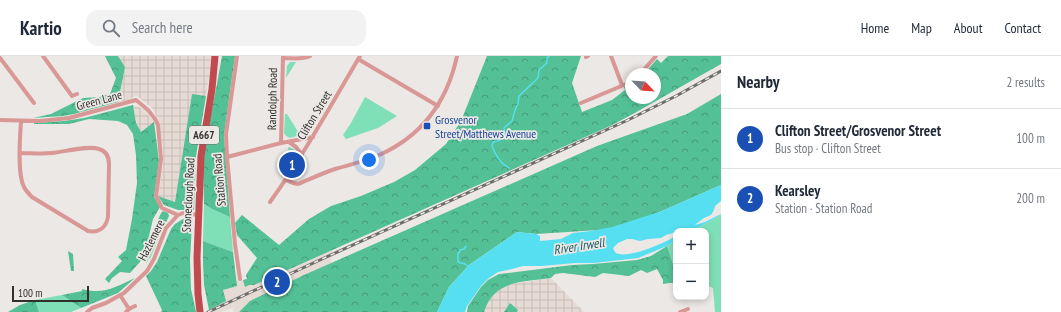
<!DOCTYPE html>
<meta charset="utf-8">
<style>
body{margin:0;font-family:"PT Sans Narrow",sans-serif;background:#f2f2f3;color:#1f2937}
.controls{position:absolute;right:12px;bottom:12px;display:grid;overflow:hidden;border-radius:8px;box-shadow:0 2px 6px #0003}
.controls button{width:36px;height:36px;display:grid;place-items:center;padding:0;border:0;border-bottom:1px solid #e0e1e3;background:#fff;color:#1f2937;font:20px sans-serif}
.compass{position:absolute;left:625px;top:12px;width:36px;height:36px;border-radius:50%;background:#fff;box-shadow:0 2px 6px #0003;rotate:115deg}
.scale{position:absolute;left:12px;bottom:10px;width:77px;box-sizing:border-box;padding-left:4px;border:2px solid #32302f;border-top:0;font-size:11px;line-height:14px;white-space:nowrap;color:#32302f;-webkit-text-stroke:3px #ebe8e5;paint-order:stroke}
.you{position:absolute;left:369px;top:104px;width:14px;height:14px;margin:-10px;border:3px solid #fff;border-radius:50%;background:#1a73e8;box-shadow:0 0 0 6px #1a73e833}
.badge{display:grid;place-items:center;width:26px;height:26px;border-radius:50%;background:#0f766e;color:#fff;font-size:13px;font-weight:700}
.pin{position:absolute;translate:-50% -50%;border:2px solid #fff;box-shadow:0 1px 4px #0006}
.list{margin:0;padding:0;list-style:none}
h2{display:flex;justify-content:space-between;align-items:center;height:52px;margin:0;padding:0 16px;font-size:17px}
h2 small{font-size:13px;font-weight:400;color:#747a83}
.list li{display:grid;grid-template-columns:26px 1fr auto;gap:12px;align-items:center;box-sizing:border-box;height:60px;padding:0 16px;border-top:1px solid #e0e1e3}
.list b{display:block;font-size:15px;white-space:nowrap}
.list p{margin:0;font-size:13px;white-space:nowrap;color:#747a83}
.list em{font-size:13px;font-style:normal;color:#747a83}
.icon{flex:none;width:22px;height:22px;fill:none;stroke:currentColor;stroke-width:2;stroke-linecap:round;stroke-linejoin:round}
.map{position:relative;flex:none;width:721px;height:256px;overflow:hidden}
header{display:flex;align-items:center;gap:24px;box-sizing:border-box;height:56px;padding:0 20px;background:#fff;border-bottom:1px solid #e0e1e3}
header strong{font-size:19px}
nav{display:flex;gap:22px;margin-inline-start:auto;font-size:14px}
.search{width:280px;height:36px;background:#f2f2f3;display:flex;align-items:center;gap:10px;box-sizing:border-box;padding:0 14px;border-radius:12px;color:#747a83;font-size:15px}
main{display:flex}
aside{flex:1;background:#fff}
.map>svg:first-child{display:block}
</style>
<header>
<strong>Kartio</strong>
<div class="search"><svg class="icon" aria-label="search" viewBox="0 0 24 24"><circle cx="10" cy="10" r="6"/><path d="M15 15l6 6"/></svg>Search here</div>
<nav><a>Home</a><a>Map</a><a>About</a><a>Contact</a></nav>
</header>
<main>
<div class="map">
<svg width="721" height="256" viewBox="0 0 721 256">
<defs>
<pattern id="industrial-grid" width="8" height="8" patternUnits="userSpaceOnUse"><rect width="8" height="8" fill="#e6dbd4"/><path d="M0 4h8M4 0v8" fill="none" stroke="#c6bcb6"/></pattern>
<pattern id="forest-crowns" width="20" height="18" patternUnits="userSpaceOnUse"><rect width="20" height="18" fill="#54c095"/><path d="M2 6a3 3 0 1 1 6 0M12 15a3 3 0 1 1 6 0" fill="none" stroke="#469c7a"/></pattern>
</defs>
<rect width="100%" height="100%" fill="#ebe8e5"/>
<path fill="#e6dbd4" d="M333 188 329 224 243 256H234L232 252 221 256H205L209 254 222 234 236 230V225L247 223Z"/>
<path fill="url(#industrial-grid)" d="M118 0H212L206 40 192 39 175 146 158 140 163 108V94L158 64 153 53 136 39 131 43 118 46 125 11Z
M133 49 139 51 144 54 154 66 141 77 136 67Z
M551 222 584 256H517L518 254 510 247 504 256H484L486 248 492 240 501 232 512 228Z"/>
<path fill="#7fdfb6" d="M290 6H296L286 22 287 10Z
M365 41 397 60 378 72 346 83 343 79 351 67Z
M285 58H287L300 79 290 82 286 80 284 77Z
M288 91C301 94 295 103 291 111Z
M204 148 212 153 230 161 233 196 203 185Z
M721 159V256H715L713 232 706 229V175H692Z
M155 176 157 178 161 177 150 203 149 202 147 207 145 206 152 189Z
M676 185V213L674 211 667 190Z
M62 239 81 252 71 256H39L35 244Z"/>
<path fill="url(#forest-crowns)" d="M105 0H118L125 11 118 46 74 58 63 60 33 62 51 58 83 42 99 41 110 38 116 22Z
M222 0H235L224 79 230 161 212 153 204 148 203 111 205 88 216 33Z
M487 0H581L572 27 582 56 612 44 625 34 624 31 631 29V42H655V18H644L657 3 661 7 668 0H721V8L633 58 610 70 254 229H249L245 231 243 224 247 223 246 219 257 202 237 179 235 167 242 159 279 189 309 163 331 150 361 140 394 126 415 114 446 88 461 65Z
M192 38 206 40 196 100 194 154H178L164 149 158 140 175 146Z
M721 38V129L662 155 615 173 536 178 517 176 469 209 449 231 437 256H239L250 245 304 219 597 90 687 58Z
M133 49 136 67 141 76 154 66 159 105 154 141 160 151 153 163 146 193 140 206 130 217 120 216 112 222 109 227 105 223 122 205 118 201 126 194 132 163 137 127 136 99 133 78 127 69 118 65 89 63 69 68H34V67L64 65 84 62Z
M163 155 168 157 169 160 161 177 157 178 155 176C157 169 158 160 163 155Z
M183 163C187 163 189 164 192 167L190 205 191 233 196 256H161L162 254 146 220 151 215 157 206 171 173 175 168Z
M203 185 233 196 237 230 223 234 226 245 209 254 204 229 203 207Z
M667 190 674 211 676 213V227H669L663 228V224L657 213 647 217 641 214 629 220 603 217 595 221 563 217 555 218 551 222C523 226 494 224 484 256H467L468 250 481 231 488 224 499 218 572 209 593 208 637 204 651 200Z
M68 195 73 198 74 215H71Z
M135 222 118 237 81 252 62 239 82 235V233C104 239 115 231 135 222Z
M35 244 39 256H8L20 249Z
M510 247 518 254 517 256H504Z"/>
<path fill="#56dff0" d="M721 129V145L715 150 714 154 711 159 704 162 696 168 695 169 705 166 721 158V159L692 175H676V176L666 179 661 182 648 183 640 185 632 183H627L618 187 613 192C614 195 616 198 619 198 632 201 665 187 676 180V185L667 190 638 202 594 207H575L542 210H523L512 213 498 216 489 222 481 230 467 250 465 256H437L449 231 469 209 517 176 536 178 540 180V185L561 183 573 177 591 175 612 171 662 155Z"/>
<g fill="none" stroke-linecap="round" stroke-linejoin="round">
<path stroke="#56dff0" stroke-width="1.5" d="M509 112C501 108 495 98 492 90L493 86 499 85 505 77 504 72 512 65 515 54 518 48 519 40 538 22 539 14 547 7V2L549 0
M466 190 464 193 460 194 459 197H458V206L465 208 468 210"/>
<path stroke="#d99795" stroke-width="4" d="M43 0 72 40 77 38
M237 0 226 78 227 101 235 188 240 223
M611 0 622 29
M586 1 588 0
M0 2 34 47
M283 2C292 2 302 4 310 0
M358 3 438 50
M640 18 656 0
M581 47 631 26
M0 64 40 65 69 62 136 44 148 54 155 63 158 69 161 103 156 140 162 152 178 159
M289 86 296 91 302 99
M281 87 283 0
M20 97C30 97 41 98 52 97 64 96 88 89 99 93 106 95 109 101 109 108L108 161C106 172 99 177 88 175L32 141C29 138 26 135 24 131 17 118 20 81 21 65
M227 101 281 87 313 81
M286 124 293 127 298 128C310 123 323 117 335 113 350 109 365 105 379 99 422 80 447 46 457 0
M270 146C303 100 331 49 360 0
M120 239 129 253
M87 256 92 252 106 247 124 237 147 215 154 203 166 172 178 159 183 157 198 159
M126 256 129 253 135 250
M680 256 688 253"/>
<path stroke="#c14a4f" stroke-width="7" d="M200 256 198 238 197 202 201 100 212 33 215 0"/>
<defs>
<path id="rail" d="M208 256 322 203 628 64 676 40 721 15"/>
</defs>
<use href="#rail" stroke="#6f6d6b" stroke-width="3"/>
<use href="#rail" stroke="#ebe8e5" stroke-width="1.5" stroke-dasharray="4.5" stroke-linecap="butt"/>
</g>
<rect fill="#1a4fb4" stroke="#ebe8e5" stroke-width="1.5" x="423" y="66" width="8" height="8" rx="2"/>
<g text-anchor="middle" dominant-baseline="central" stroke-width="3.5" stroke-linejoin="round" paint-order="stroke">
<rect fill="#ebe8e5" stroke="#6a6766" stroke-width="1" x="189" y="70" width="30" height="18" rx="3"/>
<g font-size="11" font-weight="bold" fill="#32302f">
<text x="204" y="79">A667</text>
</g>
<g font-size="12" fill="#32302f" stroke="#ebe8e5">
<text transform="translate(272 43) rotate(-89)">Randolph Road</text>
<text transform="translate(99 44) rotate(-15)">Green Lane</text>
<text transform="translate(314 59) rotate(-59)">Clifton Street</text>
<text transform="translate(219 124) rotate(-95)">Station Road</text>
<text transform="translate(188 139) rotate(-87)">Stoneclough Road</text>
<text transform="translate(151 184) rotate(-63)">Hazlemere</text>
</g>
<g font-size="12" fill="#164399" stroke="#ebe8e5" text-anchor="start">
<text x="435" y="63">Grosvenor<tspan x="435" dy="14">Street/Matthews Avenue</tspan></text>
</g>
<g font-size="13" font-style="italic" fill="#225b62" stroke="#ebe8e5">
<text transform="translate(579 190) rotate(-9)">River Irwell</text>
</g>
</g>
</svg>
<div class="controls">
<button>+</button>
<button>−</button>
</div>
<svg class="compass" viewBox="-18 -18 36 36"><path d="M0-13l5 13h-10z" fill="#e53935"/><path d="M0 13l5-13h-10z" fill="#747a83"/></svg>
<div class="scale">100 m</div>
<div class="you"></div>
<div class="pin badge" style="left:292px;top:109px;background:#1a4fb4">1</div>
<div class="pin badge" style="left:277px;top:226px;background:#1a4fb4">2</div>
</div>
<aside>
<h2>Nearby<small>2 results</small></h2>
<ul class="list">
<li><span class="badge" style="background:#1a4fb4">1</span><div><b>Clifton Street/Grosvenor Street</b><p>Bus stop · Clifton Street</p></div><em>100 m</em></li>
<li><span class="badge" style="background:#1a4fb4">2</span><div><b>Kearsley</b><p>Station · Station Road</p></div><em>200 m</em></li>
</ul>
</aside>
</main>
